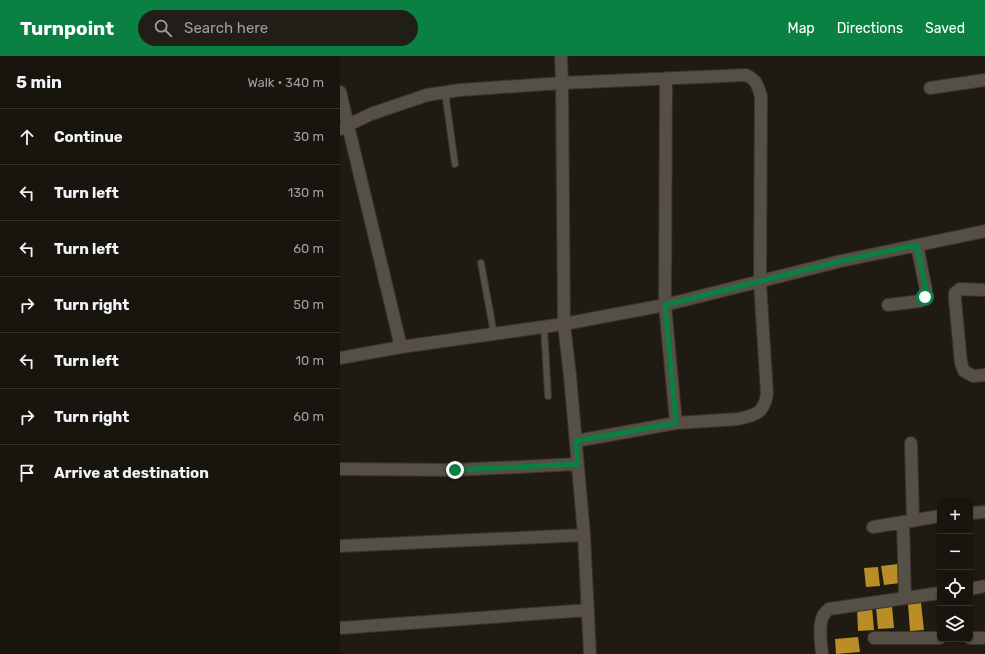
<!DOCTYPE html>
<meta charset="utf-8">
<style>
body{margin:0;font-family:Rubik,sans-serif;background:#211d17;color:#f1f3f6}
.controls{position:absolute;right:12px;bottom:12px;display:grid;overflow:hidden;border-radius:6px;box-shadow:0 1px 3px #0004}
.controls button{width:36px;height:36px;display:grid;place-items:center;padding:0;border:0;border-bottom:1px solid #36332e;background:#18140e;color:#f1f3f6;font:20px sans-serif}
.stop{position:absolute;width:12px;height:12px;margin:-9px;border:3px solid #0b8043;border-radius:50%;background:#fff}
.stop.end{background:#0b8043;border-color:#fff;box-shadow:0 1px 4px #0008}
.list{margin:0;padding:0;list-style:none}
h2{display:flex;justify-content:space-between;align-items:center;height:52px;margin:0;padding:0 16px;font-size:17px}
h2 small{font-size:13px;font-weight:400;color:#9f9e9e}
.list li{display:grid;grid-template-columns:26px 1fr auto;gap:12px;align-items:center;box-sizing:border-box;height:56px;padding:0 16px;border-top:1px solid #36332e}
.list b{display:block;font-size:15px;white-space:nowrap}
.list em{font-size:13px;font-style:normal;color:#9f9e9e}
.icon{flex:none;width:22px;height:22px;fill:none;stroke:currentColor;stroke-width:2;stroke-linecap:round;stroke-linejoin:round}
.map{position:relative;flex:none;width:645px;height:598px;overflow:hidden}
header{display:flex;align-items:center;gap:24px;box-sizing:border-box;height:56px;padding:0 20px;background:#0b8043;color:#fff}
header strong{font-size:19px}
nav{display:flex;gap:22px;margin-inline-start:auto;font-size:14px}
.search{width:280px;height:36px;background:#211d17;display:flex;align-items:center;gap:10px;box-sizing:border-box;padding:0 14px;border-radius:22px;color:#9f9e9e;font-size:15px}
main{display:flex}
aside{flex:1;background:#18140e}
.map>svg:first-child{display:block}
</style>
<header>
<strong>Turnpoint</strong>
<div class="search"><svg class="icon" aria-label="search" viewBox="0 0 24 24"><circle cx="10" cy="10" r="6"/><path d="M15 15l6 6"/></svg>Search here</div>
<nav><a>Map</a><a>Directions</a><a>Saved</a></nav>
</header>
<main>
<aside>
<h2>5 min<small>Walk · 340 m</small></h2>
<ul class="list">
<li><svg class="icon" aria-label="ahead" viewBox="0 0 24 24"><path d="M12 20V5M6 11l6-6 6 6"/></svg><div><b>Continue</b></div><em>30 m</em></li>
<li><svg class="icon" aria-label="left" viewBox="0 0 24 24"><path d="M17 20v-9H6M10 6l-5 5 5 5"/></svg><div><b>Turn left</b></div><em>130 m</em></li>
<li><svg class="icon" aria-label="left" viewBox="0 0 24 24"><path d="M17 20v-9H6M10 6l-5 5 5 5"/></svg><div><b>Turn left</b></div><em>60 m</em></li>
<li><svg class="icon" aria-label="right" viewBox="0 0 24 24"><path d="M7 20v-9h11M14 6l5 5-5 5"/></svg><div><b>Turn right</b></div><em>50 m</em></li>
<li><svg class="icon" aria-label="left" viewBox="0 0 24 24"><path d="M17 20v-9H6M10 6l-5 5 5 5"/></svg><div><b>Turn left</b></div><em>10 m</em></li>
<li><svg class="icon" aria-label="right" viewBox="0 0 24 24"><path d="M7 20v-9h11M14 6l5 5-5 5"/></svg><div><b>Turn right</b></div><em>60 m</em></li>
<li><svg class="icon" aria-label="arrive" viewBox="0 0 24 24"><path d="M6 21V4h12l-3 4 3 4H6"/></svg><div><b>Arrive at destination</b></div></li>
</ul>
</aside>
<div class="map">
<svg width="645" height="598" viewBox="0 0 645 598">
<rect width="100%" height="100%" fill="#201b12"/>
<path fill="#ba8d27" d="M558 508 560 527 544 529 541 510Z
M538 511 540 530 526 531 524 512Z
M581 547 584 574 570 575 568 548Z
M552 550 554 572 538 573 536 551Z
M532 551 534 574 518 575 517 552Z
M518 581 520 596 496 598 495 583Z"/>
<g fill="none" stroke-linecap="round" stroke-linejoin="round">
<defs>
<path id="lane" d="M105 36 115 108
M141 207 154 278
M204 271 208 340"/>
<path id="street" d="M221 0 222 27 224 268 230 320 244 479 250 598
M326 22 325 249 336 367
M590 32 645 24
M0 36 61 291
M0 73 31 58 87 39 120 34 222 27 406 19C418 25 417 29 421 40L420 226 427 338C424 357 416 359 398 363L336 367 236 385
M645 234 620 233 615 237V243L621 307 624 315 633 320 645 319
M548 249 580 245 585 241 586 234 577 189
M0 302 61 291 224 268 325 249 501 205 645 175
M571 387 573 465
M0 413 115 414 238 408
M630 457 645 456
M563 466 565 542
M533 471 600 460
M0 490 244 479
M630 533 645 530
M0 572 248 554
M534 582H600
M630 582H645
M482 598C481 584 476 562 489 553L600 537"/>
</defs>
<use href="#lane" stroke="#38342f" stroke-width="8"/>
<use href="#street" stroke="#38342f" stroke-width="14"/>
<use href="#lane" stroke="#554f45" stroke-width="6"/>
<use href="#street" stroke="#554f45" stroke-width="12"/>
</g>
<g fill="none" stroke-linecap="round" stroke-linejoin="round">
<path stroke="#0b8043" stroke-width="5" d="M115 414 238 408 236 385 336 367 325 249 501 205 577 189 586 234 585 241"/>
</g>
</svg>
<div class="controls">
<button>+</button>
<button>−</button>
<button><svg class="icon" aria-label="locate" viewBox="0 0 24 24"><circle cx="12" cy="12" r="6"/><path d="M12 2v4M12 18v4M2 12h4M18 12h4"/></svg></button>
<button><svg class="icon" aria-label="layers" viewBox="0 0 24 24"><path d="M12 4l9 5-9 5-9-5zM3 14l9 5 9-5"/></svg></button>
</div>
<div class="stop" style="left:585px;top:241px"></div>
<div class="stop end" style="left:115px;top:414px"></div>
</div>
</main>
